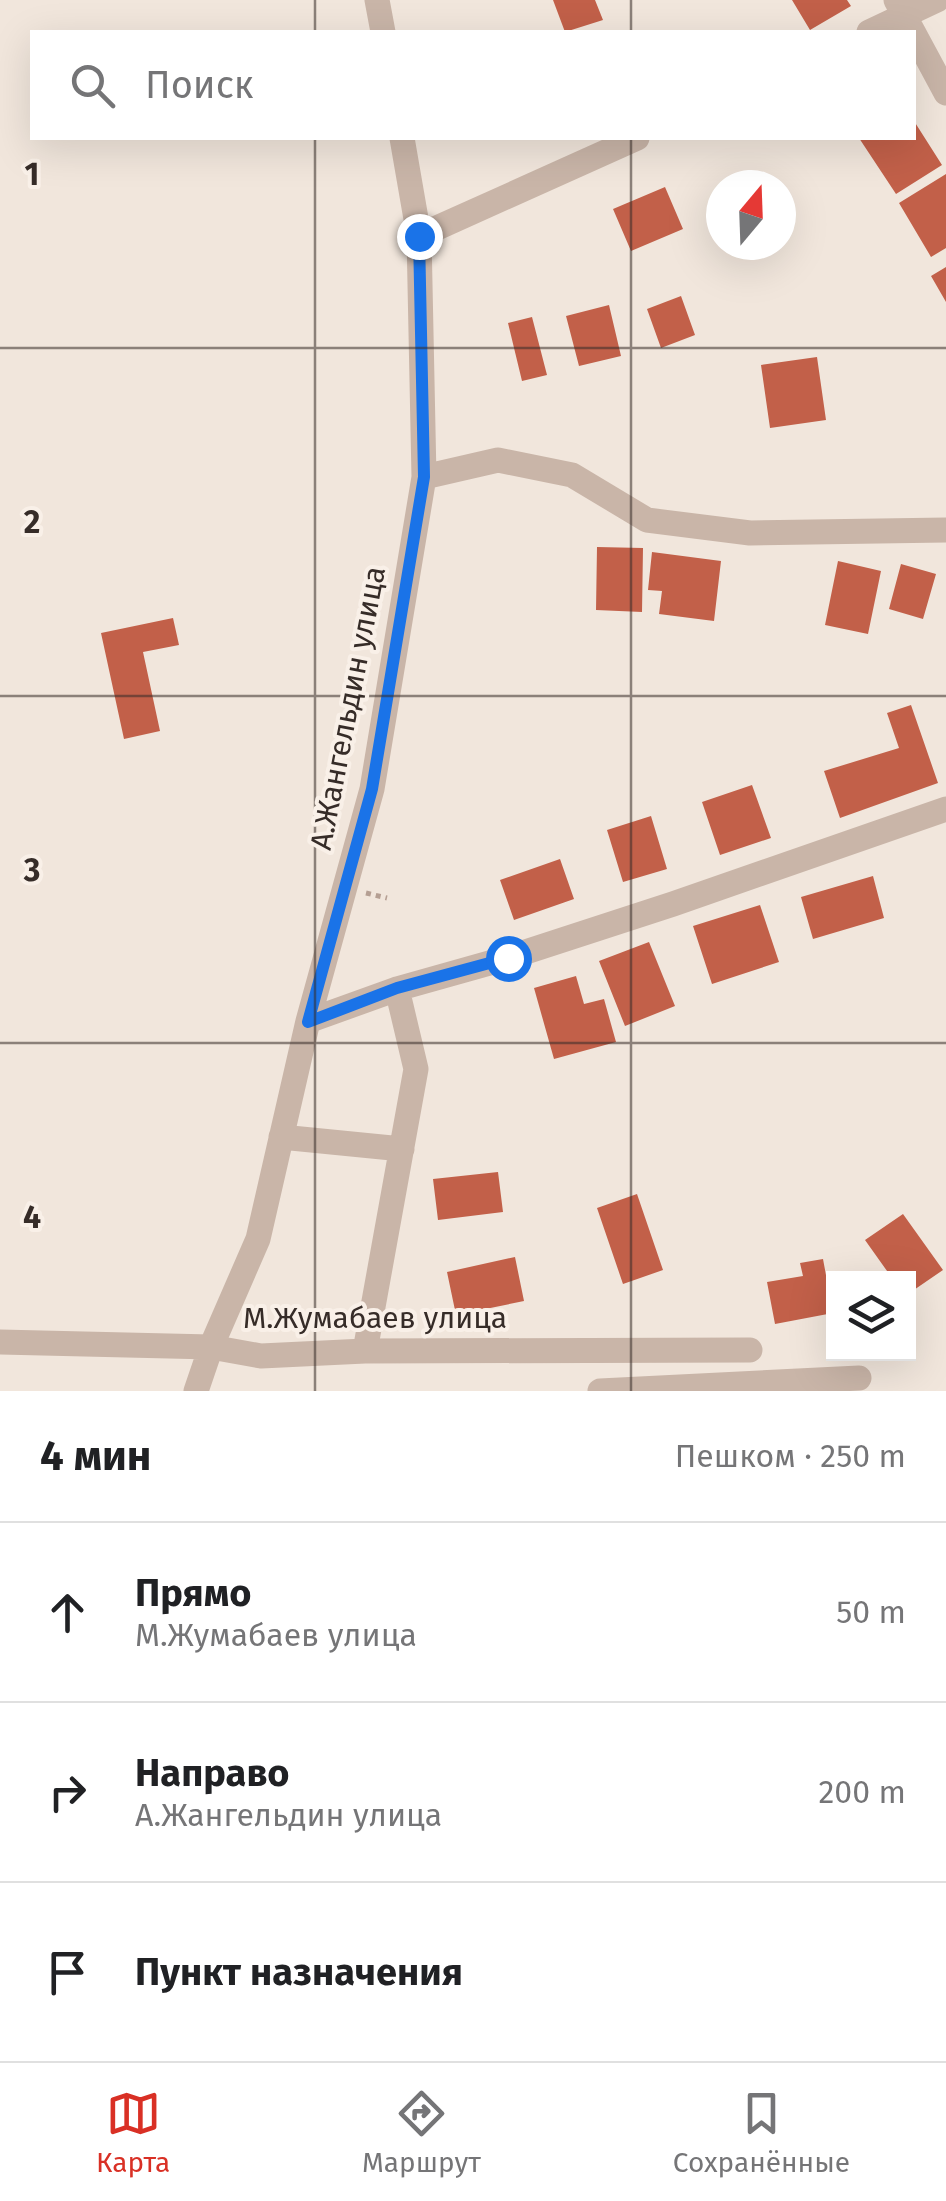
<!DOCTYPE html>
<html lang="ru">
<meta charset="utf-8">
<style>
body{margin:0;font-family:"Fira Sans",sans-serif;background:#f6f6f6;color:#202124}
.controls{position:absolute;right:30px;bottom:30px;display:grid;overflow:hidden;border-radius:0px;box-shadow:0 10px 40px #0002}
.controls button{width:90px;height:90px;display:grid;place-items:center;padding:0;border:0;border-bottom:2px solid #e0e0e0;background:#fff;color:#202124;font:50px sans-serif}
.compass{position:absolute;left:706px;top:170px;width:90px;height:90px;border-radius:50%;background:#fff;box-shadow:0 10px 40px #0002;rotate:19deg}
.stop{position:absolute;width:30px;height:30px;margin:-22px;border:8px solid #1a73e8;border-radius:50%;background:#fff}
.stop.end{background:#1a73e8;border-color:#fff;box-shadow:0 2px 10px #0008}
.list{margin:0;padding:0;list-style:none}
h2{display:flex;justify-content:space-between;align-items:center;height:130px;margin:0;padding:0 40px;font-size:42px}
h2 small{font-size:32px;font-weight:400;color:#757577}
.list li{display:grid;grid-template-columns:65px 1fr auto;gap:30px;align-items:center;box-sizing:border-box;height:180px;padding:0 40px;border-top:2px solid #e0e0e0}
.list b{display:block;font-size:38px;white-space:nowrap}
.list p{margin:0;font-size:32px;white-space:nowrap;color:#757577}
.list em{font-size:32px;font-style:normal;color:#757577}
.icon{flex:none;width:55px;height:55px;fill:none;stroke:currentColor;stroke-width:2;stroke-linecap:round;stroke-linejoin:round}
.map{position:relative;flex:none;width:946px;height:1391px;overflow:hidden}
.search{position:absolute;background:#fff;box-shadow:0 10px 40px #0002;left:30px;right:30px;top:30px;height:110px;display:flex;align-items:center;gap:25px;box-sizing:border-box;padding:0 35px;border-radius:0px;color:#757577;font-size:38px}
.sheet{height:670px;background:#fff}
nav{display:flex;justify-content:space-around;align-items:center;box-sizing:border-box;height:140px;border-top:2px solid #e0e0e0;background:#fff;font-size:28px;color:#757577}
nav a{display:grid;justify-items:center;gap:5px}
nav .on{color:#d93025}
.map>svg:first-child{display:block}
</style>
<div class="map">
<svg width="946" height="1391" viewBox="0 0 946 1391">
<rect width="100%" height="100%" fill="#f1e6dc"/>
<path fill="#c26049" d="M553 0H595L603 20 565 32Z
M792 0H847L851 6 810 30Z
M914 121 942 165 896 194 859 138H914Z
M946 174V248L931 257 899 203Z
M665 187 683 229 631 251 613 209Z
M946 267V302L931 276Z
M681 296 695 335 661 348 647 309Z
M609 305 621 356 579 366 566 316Z
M532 317 547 375 522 381 508 323Z
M817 357 826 420 770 428 761 365Z
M597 547 643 548 642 612 596 610Z
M652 552 721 561 714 621 659 614 662 591 648 590Z
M838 561 881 571 868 634 825 625Z
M901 564 936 574 923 619 889 609Z
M173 618 179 645 143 652 160 731 124 739 101 633Z
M911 705 938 783 840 818 824 771 899 748 887 713Z
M752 785 771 838 720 855 702 802Z
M651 816 667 869 623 882 607 830Z
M560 859 574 899 514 920 500 880Z
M873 876 884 918 813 939 801 897Z
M760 905 779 962 712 984 693 926Z
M649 942 675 1006 625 1026 599 961Z
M576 976 584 1004 604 999 616 1042 554 1059 534 988Z
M498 1172 503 1212 438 1220 433 1179Z
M637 1194 663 1270 623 1284 597 1208Z
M903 1214 943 1270 908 1294V1278H892L865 1240Z
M515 1257 524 1301 456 1315 447 1272Z
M823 1259 833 1313 775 1324 767 1282 803 1276 800 1263Z"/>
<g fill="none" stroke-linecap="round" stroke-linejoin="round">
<path stroke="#b59f93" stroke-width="5" stroke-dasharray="5 5" stroke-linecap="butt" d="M366 893 387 898"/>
<path stroke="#c9b5a8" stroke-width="25" d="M377 0 383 32
M896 0 946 93
M869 32 937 0
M419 236 637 138
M424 477 498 460 572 475 647 520 750 533 946 530
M308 1021 397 989 507 958 673 904 946 809
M281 1137 402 1149
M0 1342 211 1347 261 1356 365 1351 750 1350
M365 1351 416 1069 397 989
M196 1391 211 1347 258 1239 308 1021 372 789 424 477 419 236 402 138
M600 1391 859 1378"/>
</g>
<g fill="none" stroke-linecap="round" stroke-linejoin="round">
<path stroke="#1a73e8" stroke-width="12" d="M419 236 424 477 372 789 308 1022 397 988 508 958"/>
</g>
<path fill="none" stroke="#362c28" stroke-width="2.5" stroke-opacity="0.55" d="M315 0V32M631 0V32M315 138V1391M631 138V1391M0 348H946M0 696H946M0 1043H946"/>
<g text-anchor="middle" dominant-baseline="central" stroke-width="8" stroke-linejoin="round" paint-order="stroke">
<g font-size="30" fill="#362c28" stroke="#f9f0e8">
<text transform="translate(348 708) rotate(-79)">А.Жангельдин улица</text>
<text x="375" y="1318">М.Жумабаев улица</text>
</g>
</g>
<g font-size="32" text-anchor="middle" font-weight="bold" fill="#362c28" stroke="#f9f0e8" stroke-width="8" stroke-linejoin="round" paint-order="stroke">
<text x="32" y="185">1</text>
<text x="32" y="533">2</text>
<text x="32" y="881">3</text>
<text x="32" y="1228">4</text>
</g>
</svg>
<div class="controls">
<button><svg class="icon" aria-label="layers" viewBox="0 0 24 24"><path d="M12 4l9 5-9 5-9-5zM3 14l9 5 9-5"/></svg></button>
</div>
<svg class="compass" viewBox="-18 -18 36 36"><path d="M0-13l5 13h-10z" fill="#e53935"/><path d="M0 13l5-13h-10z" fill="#757577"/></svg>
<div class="stop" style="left:508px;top:958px"></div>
<div class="stop end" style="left:419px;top:236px"></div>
<div class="search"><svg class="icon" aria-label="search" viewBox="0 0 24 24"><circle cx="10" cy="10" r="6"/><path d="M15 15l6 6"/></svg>Поиск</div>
</div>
<section class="sheet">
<h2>4 мин<small>Пешком · 250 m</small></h2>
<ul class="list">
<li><svg class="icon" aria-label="ahead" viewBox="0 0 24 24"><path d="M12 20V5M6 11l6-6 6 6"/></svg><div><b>Прямо</b><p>М.Жумабаев улица</p></div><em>50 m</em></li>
<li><svg class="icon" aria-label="right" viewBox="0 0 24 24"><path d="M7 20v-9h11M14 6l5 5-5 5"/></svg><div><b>Направо</b><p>А.Жангельдин улица</p></div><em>200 m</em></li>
<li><svg class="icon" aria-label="arrive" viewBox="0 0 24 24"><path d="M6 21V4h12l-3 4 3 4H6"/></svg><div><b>Пункт назначения</b></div></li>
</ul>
</section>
<nav>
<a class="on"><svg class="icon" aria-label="map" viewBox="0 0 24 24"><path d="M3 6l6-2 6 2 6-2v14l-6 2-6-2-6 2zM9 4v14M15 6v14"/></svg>Карта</a>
<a><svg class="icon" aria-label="directions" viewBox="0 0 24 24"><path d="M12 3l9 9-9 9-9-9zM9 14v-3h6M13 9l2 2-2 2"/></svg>Маршрут</a>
<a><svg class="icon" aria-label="saved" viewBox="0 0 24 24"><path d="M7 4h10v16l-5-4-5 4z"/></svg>Сохранённые</a>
</nav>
